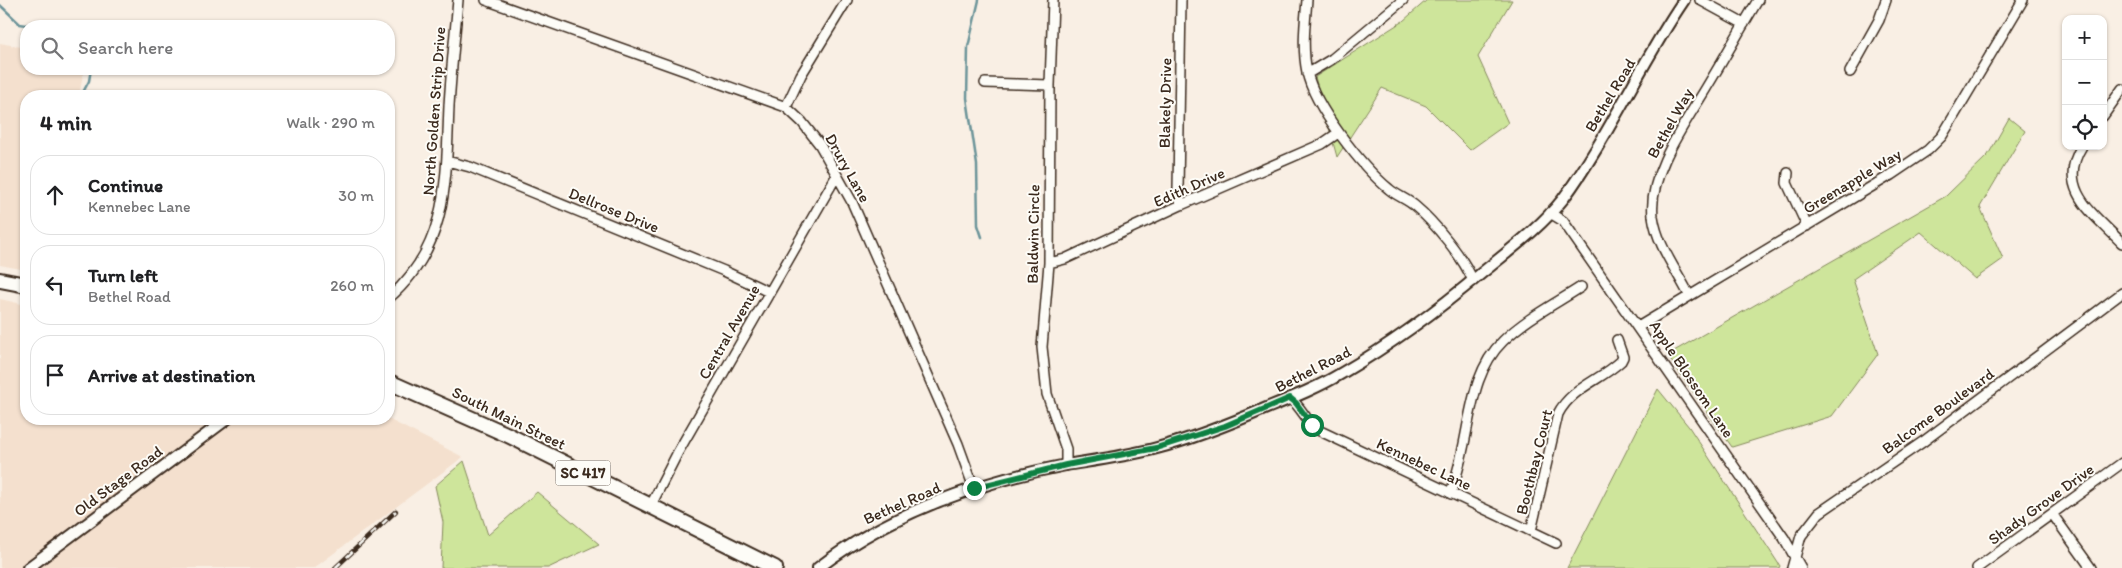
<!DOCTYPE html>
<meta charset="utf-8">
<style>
body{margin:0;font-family:Itim,sans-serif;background:#f2f2f2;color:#202124}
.controls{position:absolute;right:15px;top:15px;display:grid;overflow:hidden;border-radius:10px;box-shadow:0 1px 4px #0004}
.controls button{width:45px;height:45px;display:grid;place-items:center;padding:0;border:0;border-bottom:1px solid #e0e0e0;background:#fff;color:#202124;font:25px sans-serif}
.stop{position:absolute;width:15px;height:15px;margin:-11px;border:4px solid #0b8043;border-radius:50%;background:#fff}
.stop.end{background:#0b8043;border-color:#fff;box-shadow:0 1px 5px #0008}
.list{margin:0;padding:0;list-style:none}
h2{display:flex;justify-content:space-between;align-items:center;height:65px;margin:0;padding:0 20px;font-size:21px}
h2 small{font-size:16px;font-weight:400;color:#757577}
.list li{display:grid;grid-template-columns:32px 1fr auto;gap:15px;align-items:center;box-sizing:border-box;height:80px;margin:0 10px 10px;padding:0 10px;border:1px solid #e0e0e0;border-radius:20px}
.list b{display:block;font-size:19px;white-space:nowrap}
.list p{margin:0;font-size:16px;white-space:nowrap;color:#757577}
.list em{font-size:16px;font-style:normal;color:#757577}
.icon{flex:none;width:28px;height:28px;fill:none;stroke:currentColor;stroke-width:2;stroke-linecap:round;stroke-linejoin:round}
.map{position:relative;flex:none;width:2122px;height:568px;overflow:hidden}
.search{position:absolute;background:#fff;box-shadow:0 1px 4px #0004;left:20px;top:20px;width:375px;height:55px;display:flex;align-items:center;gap:12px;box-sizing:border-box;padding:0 18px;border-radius:20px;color:#757577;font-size:19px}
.panel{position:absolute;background:#fff;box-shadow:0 1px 4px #0004;left:20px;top:90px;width:375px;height:335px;border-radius:20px}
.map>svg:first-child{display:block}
</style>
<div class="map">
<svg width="2122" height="568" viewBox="0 0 2122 568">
<rect width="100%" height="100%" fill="#f9efe4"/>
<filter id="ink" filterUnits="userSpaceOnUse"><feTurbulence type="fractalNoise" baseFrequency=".02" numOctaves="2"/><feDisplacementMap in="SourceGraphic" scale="10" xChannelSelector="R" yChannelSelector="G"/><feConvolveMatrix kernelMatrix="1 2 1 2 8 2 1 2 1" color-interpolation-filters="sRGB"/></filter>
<g filter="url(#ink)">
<path fill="#f4e0ce" d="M0 43 26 48V69H84L79 96H26V270L0 265Z
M0 299 26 305V419H388L463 457 314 568H0Z"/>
<path fill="#cee59b" stroke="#84885c" d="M1427 0H1512L1478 57 1508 123 1470 150 1426 106 1382 88 1337 157 1315 77 1403 21Z
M2009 118 2025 131 1980 207 2003 259 1975 279 1921 232 1853 279 1878 354 1832 416 1732 447 1667 355 1946 196 1988 155Z
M1658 389 1689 427 1780 566 1779 568H1567Z
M464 461 488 535 537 492 599 544 548 568H441L443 522 435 486Z"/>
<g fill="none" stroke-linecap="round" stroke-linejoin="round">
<path stroke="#6c9499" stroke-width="2.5" d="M979 0 968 47 967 98 977 165 978 225 982 237
M0 5 20 24 33 26
M81 96 89 81 91 69"/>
<defs>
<path id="minor" d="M486 0 786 107 802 122 820 145 852 202 958 444 974 488
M1053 0 1050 85 1049 263 1042 347 1047 394 1066 449V465
M1307 0C1305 24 1302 48 1307 72 1314 106 1362 167 1389 189 1397 196 1407 199 1415 206 1434 222 1464 258 1473 281
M1700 0 1744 24
M1850 72 1879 20 1886 0
M1307 74 1332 59 1403 0
M985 83 1050 85
M786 107 801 75 847 0
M2103 116 2122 89
M2082 146C2055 189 2095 215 2122 243
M447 161 470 167 724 271 769 292
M1788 173 1787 183 1807 226
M1181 205 1178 189 1181 0
M1550 213 1563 221 1784 538 1801 568
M1049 263 1065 259 1181 205 1322 144 1338 133
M1689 295C1676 269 1657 245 1653 216 1648 172 1687 121 1708 85 1725 57 1741 28 1758 0
M389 298C449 246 446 179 449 106 451 71 455 35 458 0
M1638 327 1891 175 1928 150 1942 136 2023 0
M1290 398C1301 407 1306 420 1316 429L1556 543
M1451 494C1455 480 1459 467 1462 453 1471 415 1473 370 1503 341 1525 319 1555 304 1581 287
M651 505 678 452 837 175
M2053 515 2091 568
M1531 531 1558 414C1571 388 1601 380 1621 361L1623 357 1617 340
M1792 568 1801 536 1819 513 1924 441 2122 293
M1977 568 2122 463"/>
<path id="tertiary" d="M28 568 227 419
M818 568C890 513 978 482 1066 465 1097 460 1127 456 1157 448 1195 438 1232 423 1269 407 1294 397 1319 387 1342 373 1392 344 1439 309 1483 272 1511 249 1541 227 1563 199 1609 137 1640 64 1684 0"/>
<path id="primary" d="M0 280 26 285
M389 382 508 435 775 568"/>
</defs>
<use href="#minor" stroke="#3b2a1e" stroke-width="12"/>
<use href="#tertiary" stroke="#3b2a1e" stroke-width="14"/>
<use href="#primary" stroke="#3b2a1e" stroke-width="18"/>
<use href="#minor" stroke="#fdfcf7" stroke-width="9"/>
<use href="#tertiary" stroke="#fdfcf7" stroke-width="10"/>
<use href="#primary" stroke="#fdfcf7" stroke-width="14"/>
<defs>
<path id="rail" d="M335 568 396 511"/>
</defs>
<use href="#rail" stroke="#3b2a1e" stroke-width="4.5"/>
<use href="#rail" stroke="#fdfcf7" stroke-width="2.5" stroke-dasharray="8" stroke-linecap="butt"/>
</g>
</g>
<g fill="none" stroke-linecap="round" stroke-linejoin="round" filter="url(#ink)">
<path stroke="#0b8043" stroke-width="6" d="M974 488 1066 465 1156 448 1225 426 1290 398 1296 403 1312 425"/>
</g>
<g text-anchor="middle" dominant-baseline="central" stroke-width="4" stroke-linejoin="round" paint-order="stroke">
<rect fill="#fdfcf7" stroke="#75695f" stroke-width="1" x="555.5" y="460.5" width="55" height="25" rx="4"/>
<g font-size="15" font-weight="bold" fill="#3b2a1e">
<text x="583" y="473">SC 417</text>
</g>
<g font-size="16" fill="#3b2a1e" stroke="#fdfcf7">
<text transform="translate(1610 95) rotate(-59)">Bethel Road</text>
<text transform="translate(1165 103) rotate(-89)">Blakely Drive</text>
<text transform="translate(434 111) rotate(-86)">North Golden Strip Drive</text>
<text transform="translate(1670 123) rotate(-61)">Bethel Way</text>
<text transform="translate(848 168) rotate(61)">Drury Lane</text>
<text transform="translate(1852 181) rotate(-31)">Greenapple Way</text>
<text transform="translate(1189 187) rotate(-24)">Edith Drive</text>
<text transform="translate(614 210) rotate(22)">Dellrose Drive</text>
<text transform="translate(1033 234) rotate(-89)">Baldwin Circle</text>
<text transform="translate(729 332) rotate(-60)">Central Avenue</text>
<text transform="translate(1313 369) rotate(-27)">Bethel Road</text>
<text transform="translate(1692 379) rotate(56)">Apple Blossom Lane</text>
<text transform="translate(1938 411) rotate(-36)">Balcome Boulevard</text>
<text transform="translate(509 418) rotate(26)">South Main Street</text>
<text transform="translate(1534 462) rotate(-76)">Boothbay Court</text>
<text transform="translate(1424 464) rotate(25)">Kennebec Lane</text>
<text transform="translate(118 481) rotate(-37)">Old Stage Road</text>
<text transform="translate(902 503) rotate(-24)">Bethel Road</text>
<text transform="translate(2041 504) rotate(-36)">Shady Grove Drive</text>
</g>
</g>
</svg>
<div class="controls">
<button>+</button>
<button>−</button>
<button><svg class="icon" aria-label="locate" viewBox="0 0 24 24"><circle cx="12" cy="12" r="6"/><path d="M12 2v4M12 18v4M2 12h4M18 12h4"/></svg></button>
</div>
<div class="stop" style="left:1312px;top:425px"></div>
<div class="stop end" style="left:974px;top:488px"></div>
<div class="search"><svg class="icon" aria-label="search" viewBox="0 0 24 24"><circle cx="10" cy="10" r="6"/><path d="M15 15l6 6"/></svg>Search here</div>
<section class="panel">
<h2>4 min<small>Walk · 290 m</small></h2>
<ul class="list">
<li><svg class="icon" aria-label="ahead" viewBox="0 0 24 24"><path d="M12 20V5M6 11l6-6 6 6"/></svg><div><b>Continue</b><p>Kennebec Lane</p></div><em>30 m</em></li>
<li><svg class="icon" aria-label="left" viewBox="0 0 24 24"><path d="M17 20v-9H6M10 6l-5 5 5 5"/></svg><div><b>Turn left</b><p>Bethel Road</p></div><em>260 m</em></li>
<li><svg class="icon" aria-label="arrive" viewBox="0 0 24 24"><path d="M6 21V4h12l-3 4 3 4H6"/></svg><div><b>Arrive at destination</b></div></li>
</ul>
</section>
</div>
